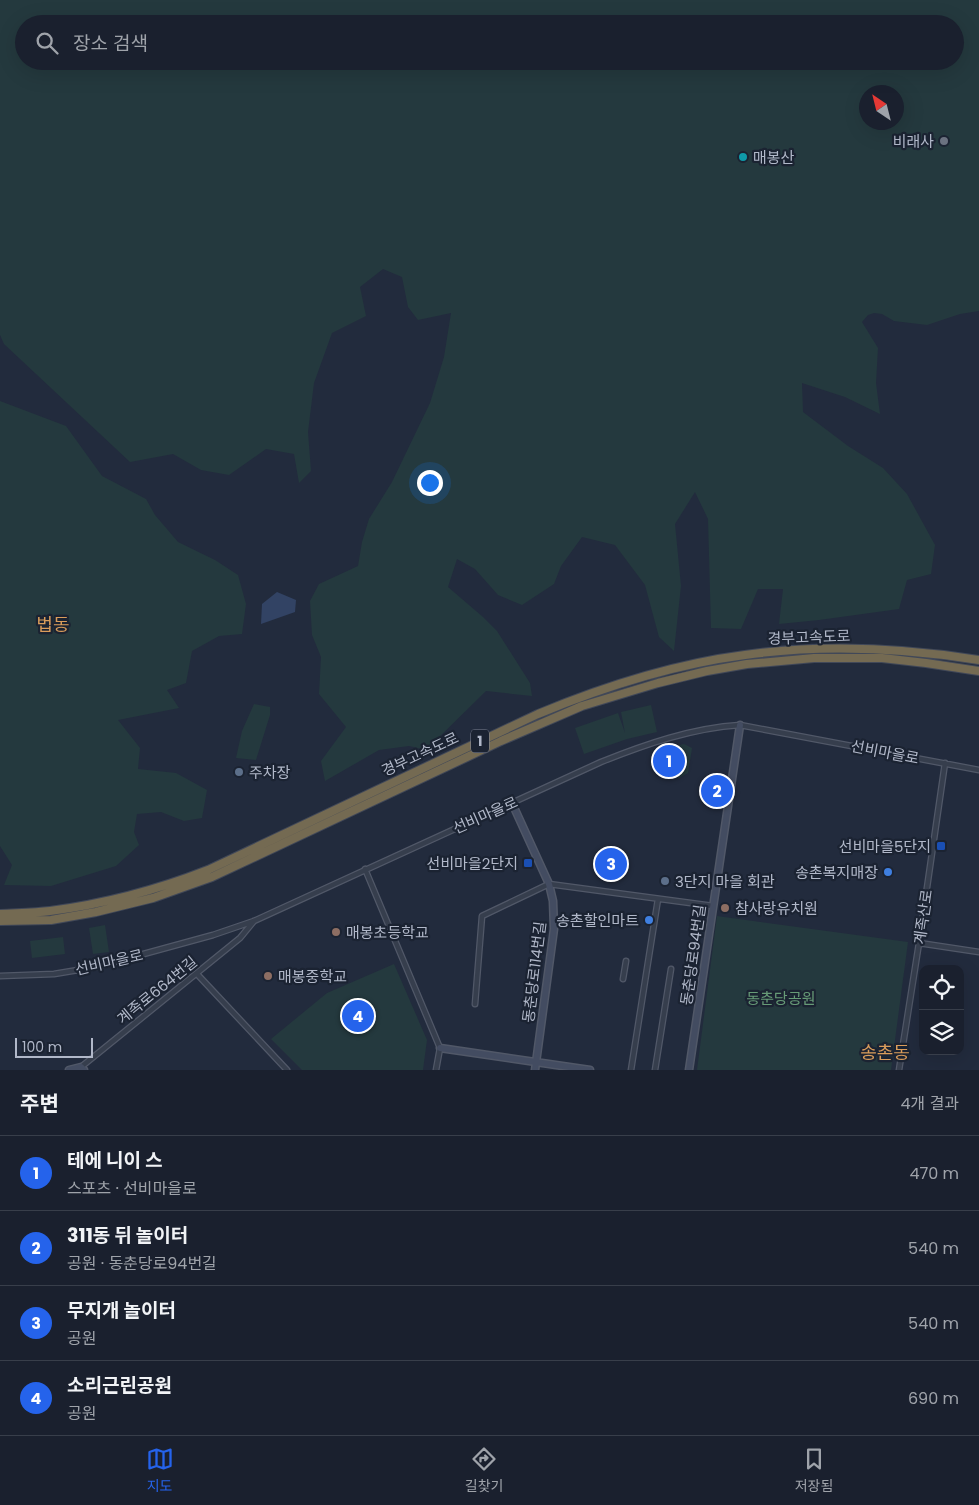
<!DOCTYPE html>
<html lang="ko">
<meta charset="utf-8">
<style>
body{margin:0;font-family:Poppins,"Noto Sans KR",sans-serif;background:#232836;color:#f1f3f6}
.controls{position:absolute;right:15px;bottom:15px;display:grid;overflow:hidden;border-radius:10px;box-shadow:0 5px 20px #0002}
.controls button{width:45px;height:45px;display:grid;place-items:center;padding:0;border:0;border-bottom:1px solid #383e4a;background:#1a202e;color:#f1f3f6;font:25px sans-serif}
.compass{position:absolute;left:859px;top:85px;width:45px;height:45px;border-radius:50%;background:#1a202e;box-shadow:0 5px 20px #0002;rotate:325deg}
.scale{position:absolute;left:15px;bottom:12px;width:78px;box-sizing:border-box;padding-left:5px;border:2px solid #b1b8c9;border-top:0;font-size:14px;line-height:18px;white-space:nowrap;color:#b1b8c9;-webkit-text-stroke:4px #1b2332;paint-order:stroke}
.you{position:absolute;left:429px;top:482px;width:18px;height:18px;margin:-12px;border:4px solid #fff;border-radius:50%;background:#1a73e8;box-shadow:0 0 0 8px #1a73e833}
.badge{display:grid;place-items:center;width:32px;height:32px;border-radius:50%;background:#2563eb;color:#fff;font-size:16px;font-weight:700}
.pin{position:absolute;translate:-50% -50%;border:2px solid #fff;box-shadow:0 1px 5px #0006}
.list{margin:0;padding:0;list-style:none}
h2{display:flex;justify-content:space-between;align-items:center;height:65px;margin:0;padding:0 20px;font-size:21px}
h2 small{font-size:16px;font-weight:400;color:#9fa3aa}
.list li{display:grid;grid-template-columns:32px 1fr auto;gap:15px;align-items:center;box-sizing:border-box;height:75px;padding:0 20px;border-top:1px solid #383e4a}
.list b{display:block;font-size:19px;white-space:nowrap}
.list p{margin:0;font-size:16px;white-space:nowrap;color:#9fa3aa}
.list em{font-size:16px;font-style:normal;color:#9fa3aa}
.icon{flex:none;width:28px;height:28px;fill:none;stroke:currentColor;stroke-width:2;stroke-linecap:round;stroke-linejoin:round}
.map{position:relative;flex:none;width:979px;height:1070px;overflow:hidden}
.search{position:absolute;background:#1a202e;box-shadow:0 5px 20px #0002;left:15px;right:15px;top:15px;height:55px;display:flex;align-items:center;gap:12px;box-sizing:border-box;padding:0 18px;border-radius:28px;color:#9fa3aa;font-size:19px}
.sheet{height:365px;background:#1a202e}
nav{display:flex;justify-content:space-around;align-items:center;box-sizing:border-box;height:70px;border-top:1px solid #383e4a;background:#1a202e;font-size:14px;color:#9fa3aa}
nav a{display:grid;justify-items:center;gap:2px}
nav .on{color:#2563eb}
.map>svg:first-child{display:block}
</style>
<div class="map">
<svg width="979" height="1070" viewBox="0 0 979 1070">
<rect width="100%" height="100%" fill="#222b3d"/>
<path fill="#24393e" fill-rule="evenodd" d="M0 0H979V311L960 314 927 325 894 321 882 314 874 313 868 315 862 322 878 348 876 383 880 414 845 397 802 383 803 412 848 446 883 468 907 494 935 545 931 574 907 580 899 609 819 620 779 624 783 589H758L741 629 711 628 708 519 695 492 675 524 681 586 674 651 659 637 645 585 615 545 582 537 561 566 554 584 522 605 498 595 475 569 457 559 448 587 483 617 497 631 530 683 532 696 486 691 426 750 409 746 379 750 325 781 321 761 346 727 319 694 321 657 312 635 310 601 319 584 358 566 362 542 369 519 392 482 430 403 444 357 451 313 418 320 408 307 402 277 383 269 360 287 366 316 332 333 314 383 308 432 311 471 299 483 294 454 266 449 229 475 201 470 173 454 130 462 4 344 0 335ZM24 24H955V61H24ZM866 92H896V122H866Z
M0 401 66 426 102 476 146 499 155 515 178 542 215 560 238 575 246 604 242 634 219 636 192 651 186 683 167 690 179 708 118 720 140 748 138 769 176 773 207 790 202 818 184 821 161 812 137 814 134 832 139 845 116 866 51 886 4 885 12 865 0 846Z
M254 704 270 707V715L256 760 236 758 242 731Z
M651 705 657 732 627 739 584 754 575 728 618 713 625 733 621 712Z
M684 744 692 748 688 773 679 778 662 774 666 748Z
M717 916 908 942 891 1070H697Z
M105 925 109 952 93 954 89 928Z
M63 937 65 954 32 958 30 941Z
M394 964 427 1040 423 1070H302L271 1039 327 993Z"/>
<path fill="#324364" d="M277 592 296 600 295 612 261 624 262 604Z"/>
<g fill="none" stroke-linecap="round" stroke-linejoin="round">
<defs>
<path id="minor" d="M365 869 440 1048 436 1070
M919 943 979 952
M197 974 287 1070
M0 976 54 974 96 967 213 935 254 921 601 762C646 744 692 728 740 725L979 770
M623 979 626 961
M475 1004 482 916 549 884 713 906
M81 1067 240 938 254 921
M631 1070 658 899
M655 1070 671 969
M899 1070 919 943 945 763"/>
<path id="secondary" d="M512 803 549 884 553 901 554 929 535 1070
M440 1048 590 1070
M69 1070 81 1067 84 1070
M689 1070 740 725"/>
<path id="motorway" d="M0 914C16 913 33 913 50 911 104 904 157 890 208 870L538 714C603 687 675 664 745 655 823 644 902 648 979 660
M0 921 51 920 96 912 153 898 212 877 501 741 582 706 658 683 707 671 747 664 814 658H882L926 663 979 671"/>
</defs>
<use href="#minor" stroke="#515868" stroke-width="7"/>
<use href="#secondary" stroke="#515868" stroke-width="9"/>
<use href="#motorway" stroke="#414858" stroke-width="10"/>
<use href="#minor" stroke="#363e4d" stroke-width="4.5"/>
<use href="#secondary" stroke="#434c61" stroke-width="6"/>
<use href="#motorway" stroke="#746a52" stroke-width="8"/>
</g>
<circle fill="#6b7280" stroke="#1b2332" stroke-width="2" cx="944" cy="141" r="5"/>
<circle fill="#0f9aa8" stroke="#1b2332" stroke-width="2" cx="743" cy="157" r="5"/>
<g fill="#5c6f8a" stroke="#1b2332" stroke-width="2">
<circle cx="239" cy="772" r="5"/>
<circle cx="665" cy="881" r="5"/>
</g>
<g fill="#1a4fb4" stroke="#1b2332" stroke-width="2">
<rect x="936" y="841" width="10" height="10" rx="2.5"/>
<rect x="523" y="858" width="10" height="10" rx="2.5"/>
</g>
<g fill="#3f7fe0" stroke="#1b2332" stroke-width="2">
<circle cx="888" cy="872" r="5"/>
<circle cx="649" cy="920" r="5"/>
</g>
<g fill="#8d6e63" stroke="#1b2332" stroke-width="2">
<circle cx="725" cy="908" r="5"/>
<circle cx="336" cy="932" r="5"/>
<circle cx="268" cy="976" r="5"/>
</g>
<g text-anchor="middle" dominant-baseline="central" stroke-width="4.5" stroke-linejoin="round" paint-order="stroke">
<rect fill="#1b2332" stroke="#848b9c" stroke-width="1" x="471" y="729.5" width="18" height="23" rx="4"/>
<g font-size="14" font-weight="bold" fill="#b1b8c9">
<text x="480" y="741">1</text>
</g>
<g font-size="15" fill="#b1b8c9" stroke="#1b2332" text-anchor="start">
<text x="934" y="141" text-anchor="end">비래사</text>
<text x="753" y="157">매봉산</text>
<text x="249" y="772">주차장</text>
<text x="931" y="846" text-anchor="end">선비마을5단지</text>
<text x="518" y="863" text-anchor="end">선비마을2단지</text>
<text x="878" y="872" text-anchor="end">송촌복지매장</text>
<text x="675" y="881">3단지 마을 회관</text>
<text x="735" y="908">참사랑유치원</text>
<text x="639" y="920" text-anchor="end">송촌할인마트</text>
<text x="346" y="932">매봉초등학교</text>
<text x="278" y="976">매봉중학교</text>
</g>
<g font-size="15" fill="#b1b8c9" stroke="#1b2332">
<text transform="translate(809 637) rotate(-2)">경부고속도로</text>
<text transform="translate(885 752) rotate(11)">선비마을로</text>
<text transform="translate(420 754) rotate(-25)">경부고속도로</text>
<text transform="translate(485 815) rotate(-24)">선비마을로</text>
<text transform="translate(923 917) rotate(-82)">계족산로</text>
<text transform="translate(693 955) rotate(-82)">동춘당로94번길</text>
<text transform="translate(109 962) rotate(-13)">선비마을로</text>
<text transform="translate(534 972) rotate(-83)">동춘당로114번길</text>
<text transform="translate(157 990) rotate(-39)">계족로664번길</text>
</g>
<g font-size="15" fill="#679b77" stroke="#1b2332">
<text x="781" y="998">동춘당공원</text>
</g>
<g font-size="18" fill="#da9d5b" stroke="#1b2332">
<text x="53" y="624">법동</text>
<text x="885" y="1052">송촌동</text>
</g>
</g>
</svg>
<div class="controls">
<button><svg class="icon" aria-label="locate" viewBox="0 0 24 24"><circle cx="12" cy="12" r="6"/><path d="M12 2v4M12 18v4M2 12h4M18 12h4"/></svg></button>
<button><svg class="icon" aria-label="layers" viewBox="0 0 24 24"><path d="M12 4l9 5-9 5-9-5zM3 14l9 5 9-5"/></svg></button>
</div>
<svg class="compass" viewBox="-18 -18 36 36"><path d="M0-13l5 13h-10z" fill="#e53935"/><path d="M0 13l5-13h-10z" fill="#9fa3aa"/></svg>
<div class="scale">100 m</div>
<div class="you"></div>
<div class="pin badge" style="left:669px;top:761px">1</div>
<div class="pin badge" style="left:717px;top:791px">2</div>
<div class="pin badge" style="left:611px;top:864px">3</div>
<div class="pin badge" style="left:358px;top:1016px">4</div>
<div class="search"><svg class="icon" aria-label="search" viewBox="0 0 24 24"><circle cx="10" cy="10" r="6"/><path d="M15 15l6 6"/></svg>장소 검색</div>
</div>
<section class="sheet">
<h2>주변<small>4개 결과</small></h2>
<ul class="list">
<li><span class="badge">1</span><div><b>테에 니이 스</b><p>스포츠 · 선비마을로</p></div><em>470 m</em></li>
<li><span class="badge">2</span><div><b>311동 뒤 놀이터</b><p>공원 · 동춘당로94번길</p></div><em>540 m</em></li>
<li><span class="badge">3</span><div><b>무지개 놀이터</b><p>공원</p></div><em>540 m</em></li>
<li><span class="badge">4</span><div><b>소리근린공원</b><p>공원</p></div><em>690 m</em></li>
</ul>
</section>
<nav>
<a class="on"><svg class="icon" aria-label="map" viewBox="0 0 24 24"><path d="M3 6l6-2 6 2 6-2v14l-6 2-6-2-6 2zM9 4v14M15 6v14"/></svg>지도</a>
<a><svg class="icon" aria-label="directions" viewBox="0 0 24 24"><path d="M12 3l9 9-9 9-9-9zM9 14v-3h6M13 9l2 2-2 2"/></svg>길찾기</a>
<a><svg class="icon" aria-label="saved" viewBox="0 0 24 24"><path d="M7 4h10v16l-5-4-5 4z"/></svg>저장됨</a>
</nav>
